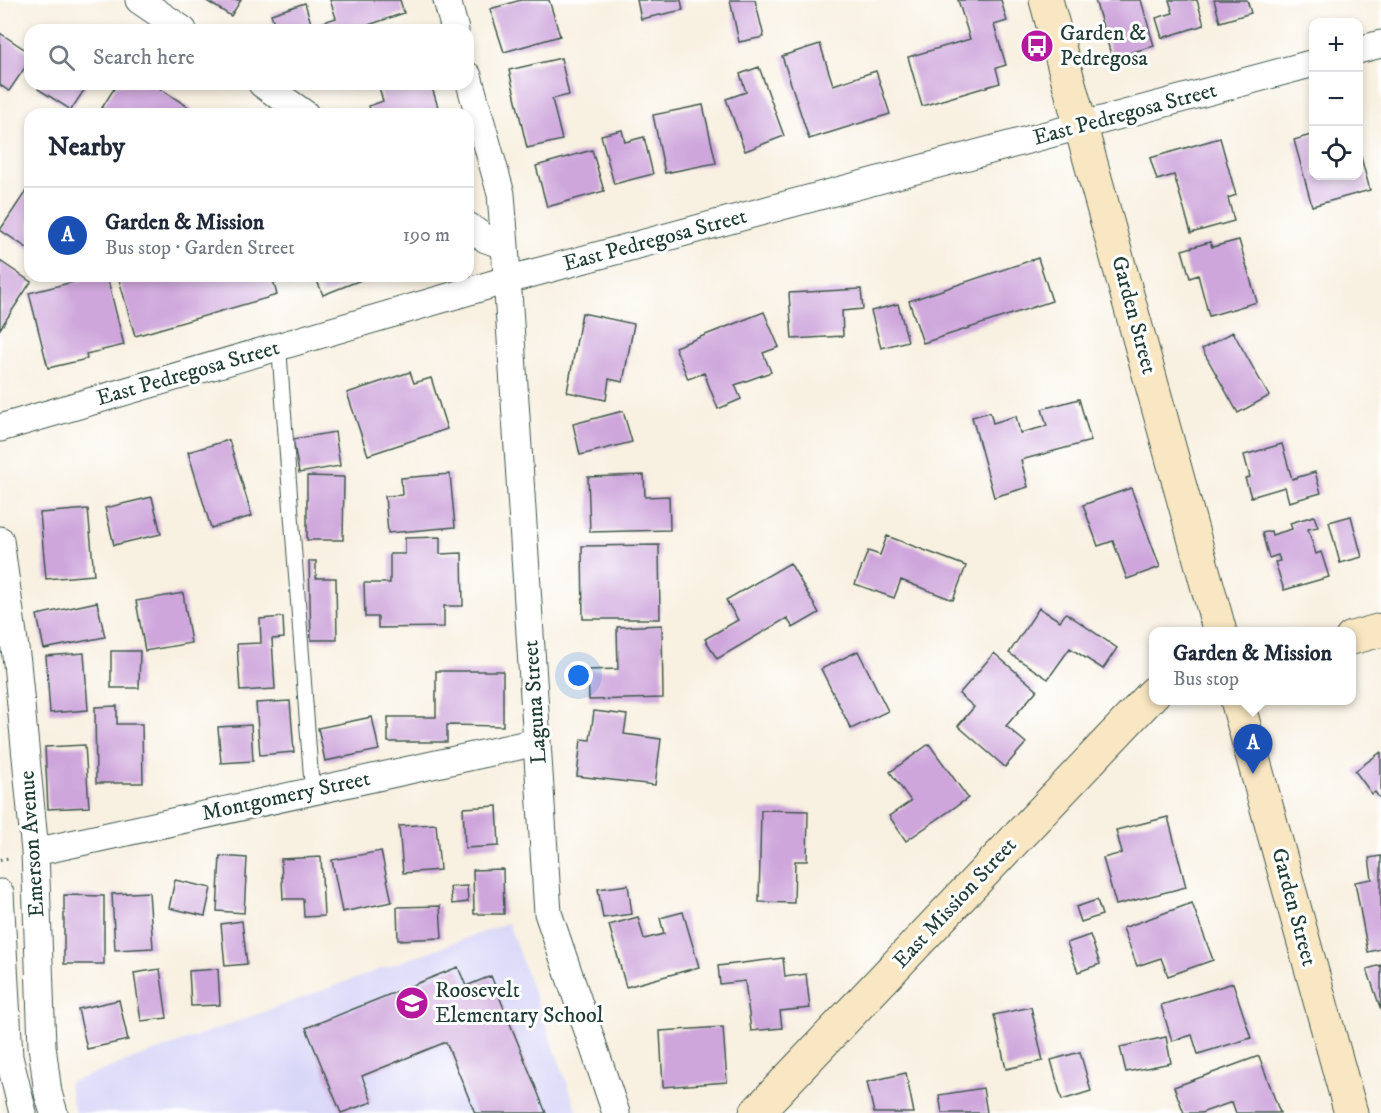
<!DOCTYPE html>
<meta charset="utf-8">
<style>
body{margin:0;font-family:"IM FELL DW Pica",serif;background:#f6f6f7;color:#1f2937}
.controls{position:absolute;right:18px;top:18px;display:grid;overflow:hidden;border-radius:12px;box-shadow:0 3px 9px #0003}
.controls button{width:54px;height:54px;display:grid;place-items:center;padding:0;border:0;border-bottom:2px solid #e0e1e3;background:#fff;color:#1f2937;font:30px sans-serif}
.you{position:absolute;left:579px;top:676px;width:21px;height:21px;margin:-15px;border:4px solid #fff;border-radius:50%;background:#1a73e8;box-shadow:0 0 0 9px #1a73e833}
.badge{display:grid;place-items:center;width:39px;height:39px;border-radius:50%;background:#b5179e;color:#fff;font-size:20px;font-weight:700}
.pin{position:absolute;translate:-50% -50px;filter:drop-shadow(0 2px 3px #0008)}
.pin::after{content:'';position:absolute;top:32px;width:21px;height:18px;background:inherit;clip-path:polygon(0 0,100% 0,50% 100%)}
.popup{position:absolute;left:1149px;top:627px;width:207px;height:78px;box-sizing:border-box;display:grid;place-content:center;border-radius:12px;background:#fff;filter:drop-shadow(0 2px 4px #0005);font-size:20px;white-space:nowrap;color:#747a83}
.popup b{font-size:22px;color:#1f2937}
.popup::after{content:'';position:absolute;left:50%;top:100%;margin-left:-12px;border:12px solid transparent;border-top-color:#fff}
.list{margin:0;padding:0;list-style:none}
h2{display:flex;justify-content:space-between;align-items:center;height:78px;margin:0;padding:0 24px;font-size:26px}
h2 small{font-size:20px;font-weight:400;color:#747a83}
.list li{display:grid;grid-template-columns:39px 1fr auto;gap:18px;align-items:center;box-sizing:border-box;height:96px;padding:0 24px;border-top:2px solid #e0e1e3}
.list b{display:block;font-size:22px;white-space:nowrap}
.list p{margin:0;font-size:20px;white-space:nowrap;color:#747a83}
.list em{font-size:20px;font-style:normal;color:#747a83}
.icon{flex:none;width:33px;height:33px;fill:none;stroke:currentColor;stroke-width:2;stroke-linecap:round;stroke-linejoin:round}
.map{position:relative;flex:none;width:1381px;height:1113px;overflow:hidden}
.search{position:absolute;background:#fff;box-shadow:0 3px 9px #0003;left:24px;top:24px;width:450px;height:66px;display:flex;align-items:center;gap:15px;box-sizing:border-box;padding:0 21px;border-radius:18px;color:#747a83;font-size:22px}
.panel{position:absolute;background:#fff;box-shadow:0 3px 9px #0003;left:24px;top:108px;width:450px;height:174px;border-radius:18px}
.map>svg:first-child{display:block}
</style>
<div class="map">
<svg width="1381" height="1113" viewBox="0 0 1381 1113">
<rect width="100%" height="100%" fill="#fff"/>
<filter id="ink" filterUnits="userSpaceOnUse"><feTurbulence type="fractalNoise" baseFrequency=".0167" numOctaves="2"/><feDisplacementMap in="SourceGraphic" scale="12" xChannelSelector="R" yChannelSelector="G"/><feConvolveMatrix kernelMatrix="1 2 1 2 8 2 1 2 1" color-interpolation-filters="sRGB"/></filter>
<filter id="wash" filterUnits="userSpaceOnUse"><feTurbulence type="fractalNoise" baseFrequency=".008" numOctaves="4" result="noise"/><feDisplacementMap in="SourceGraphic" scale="24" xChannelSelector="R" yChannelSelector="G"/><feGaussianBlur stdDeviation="1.35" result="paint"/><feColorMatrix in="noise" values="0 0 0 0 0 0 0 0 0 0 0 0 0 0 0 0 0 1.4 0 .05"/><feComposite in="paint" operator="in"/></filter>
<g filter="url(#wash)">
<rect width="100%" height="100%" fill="#f8f0e0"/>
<path fill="#d9d7f8" d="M508 923 578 1113H75L68 1083Z"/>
<g id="blocks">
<path fill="#cea6db" d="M205 0H241L231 16Z
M330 0H400L404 13 354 30H323L321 23 336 18Z
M521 0H549L560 36 504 52 490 9Z
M637 0H681L683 10 641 19Z
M730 0H755L764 37 739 42Z
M958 0H1001L1007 21 994 25 1006 65 996 68 1000 83 922 106 908 57 970 39Z
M1095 0H1141L1154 46 1112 58Z
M1169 0H1197L1204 25 1162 38 1156 18 1173 13Z
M1214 0H1247L1251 13 1220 22Z
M305 3 313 30H276L271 14Z
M0 33 30 53V60L9 91 0 85Z
M820 44 833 85 876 71 890 114 809 139 782 56Z
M561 58 569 95 552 99 562 140 527 148 509 70Z
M759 67 784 136 745 151 726 99 746 92 740 74Z
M41 84H88L71 110 38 89Z
M117 84H153L193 110 190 114H98Z
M378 84H431L440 114H371L369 106 383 101Z
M703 105 716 163 665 173 653 115Z
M622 130 625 142 644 137 653 174 614 184 601 135Z
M1314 134V176H1358L1359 150 1370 190 1312 206 1294 140Z
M1220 138 1236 195 1228 198 1234 221 1191 233 1174 175 1157 180 1150 158Z
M592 150 604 191 547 207 536 166Z
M30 185V250L0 230Z
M1239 240 1257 302 1209 316 1198 275 1190 278 1182 250 1210 242 1212 247Z
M1038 258 1052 301 923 343 909 301Z
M0 261 31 282 0 329Z
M97 276H107L124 345 86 354 87 359 48 368 29 293Z
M118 276H148L149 279 158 276H272L277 295 135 336Z
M315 276H371L323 295Z
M861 289 863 309 842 311 843 336 792 339 789 293Z
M898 304 908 341 881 348 871 311Z
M764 312 779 347 763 353 771 372 735 385 741 399 718 409 704 373 688 379 675 347Z
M582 313 634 324 623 382 609 379 606 400 567 392Z
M1233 332 1269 396 1238 413 1202 349Z
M410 372 414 383 431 378 447 429 368 455 347 393Z
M1079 399 1091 441 1021 460 1028 487 994 497 972 417 990 412 993 423 1016 416 1020 433 1047 426 1042 409Z
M623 411 632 442 580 455 573 424Z
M335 432 340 466 299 473 293 439Z
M229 440 252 516 211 528 188 452Z
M1282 444 1292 479 1315 472 1321 493 1289 502 1285 487 1251 497 1245 478 1250 477 1244 455Z
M450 474 455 527 388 533 385 496 402 495 401 478Z
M644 475 645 497 669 496 670 530 590 532 588 477Z
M307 476 344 477 343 540H307Z
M1131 488 1160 567 1127 579 1113 541 1098 546 1083 505Z
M152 497 161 534 114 545 105 508Z
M88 509 94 575 46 579 40 513Z
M1314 516 1318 527 1308 529 1316 554 1321 552 1329 577 1284 590 1275 562 1280 561 1278 555 1269 558 1262 533 1271 531 1272 535 1292 529 1290 523Z
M1351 516 1362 557 1340 563 1329 522Z
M887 536 966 566 953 600 901 580 894 598 855 584 868 551 880 555Z
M440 537V554L462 553 463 606H444V627L378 628V617H365L364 583H390V554H405V538Z
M659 545 660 619H583L582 546Z
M309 561H316V578H336L337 640H311Z
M790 563 819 613 793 628 787 618 717 659 705 639 738 620 726 600Z
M183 593 191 643 145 651 136 601Z
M97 602 105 637 44 649 37 615Z
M1039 608 1060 621 1066 613 1117 648 1103 669 1070 648 1048 679 1009 653Z
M283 617 284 638 272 639 275 689 240 691 237 644 261 643 260 619Z
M662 625 663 698 589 700 588 670 618 669 617 627Z
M111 651H140L139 688H111Z
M858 651 888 711 851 729 821 669Z
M84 653 88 710 50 713 46 656Z
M994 653 1037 690 1006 726 1026 743 1005 767 958 726 974 707 959 694Z
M436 671H503V726L447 725V742H388V717H436Z
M290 701 294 752 260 755 256 703Z
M117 706V724H142L143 783H96L95 707Z
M594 711 627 715 624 734 661 739 655 785 577 776 581 739 590 740Z
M372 717 379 750 325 761 318 728Z
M251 725 253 761 221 763 218 727Z
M929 744 968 798 906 841 889 816 911 801 890 772Z
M85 745 89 807 48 809 45 747Z
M1381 752V800L1375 792 1372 794 1355 771Z
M497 806 499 846 465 848 463 808Z
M761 810 808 811 807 861H795L794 903 759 902Z
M1168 817 1186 887 1116 905 1103 858 1122 853 1116 830Z
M436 824 440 870 403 873 399 826Z
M381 851 392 902 342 912 332 860Z
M220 856 247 858 244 913 217 911Z
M1381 856V949L1368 952 1355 882 1372 879 1369 858Z
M321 857 324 916 304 917 303 899H283L281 859Z
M503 869 504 914H474L473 870Z
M175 880 211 888 205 916 169 908Z
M628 885 632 914 603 918 598 889Z
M467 886 468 902 452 904 450 887Z
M149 892 153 948 115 950 112 894Z
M64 895 104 896V964H64Z
M1097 900 1102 915 1081 922 1076 907Z
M1192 903 1213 960 1168 976 1161 958 1137 966 1123 928Z
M440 906 442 938 398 940 397 907Z
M683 912 699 967 626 987 609 925 638 917 644 939 664 934 660 918Z
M242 921 247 964 225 966 221 924Z
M1090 935 1100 964 1078 972 1067 943Z
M783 958 785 977 806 974 810 1008 780 1011 782 1028 751 1031 745 981 720 984 718 966Z
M1381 965V1010L1367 969Z
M458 967 466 986 491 976 546 1113H475L446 1042 362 1076 372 1102 341 1113 306 1028Z
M160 969 167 1018 141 1021 134 973Z
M218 969 220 1005 191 1006 189 971Z
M1233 983 1251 1038 1198 1054 1192 1035 1172 1041 1161 1005Z
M119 1000 128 1040 87 1049 78 1009Z
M1031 1007 1043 1061 1006 1069 994 1015Z
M723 1027 727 1082 663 1087 660 1031Z
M1166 1037 1171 1063 1126 1072 1120 1047Z
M1080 1052 1091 1091 1062 1100 1051 1060Z
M1259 1056 1280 1113H1236L1232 1102 1201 1113H1184L1174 1087Z
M906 1073 914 1113H874L867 1082Z
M983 1088 987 1113H942L939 1095Z"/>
</g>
</g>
<g filter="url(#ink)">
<use href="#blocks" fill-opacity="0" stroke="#40584e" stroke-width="1.5"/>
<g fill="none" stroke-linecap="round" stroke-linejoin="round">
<defs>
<path id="lane" d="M279 347 312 790"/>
<path id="street" d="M139 0 183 30
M447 0 455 30
M1358 50 1381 44
M468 76 501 194 505 246
M262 84 305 114
M468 226 486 239 505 246 548 913 616 1113
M0 428 507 280 1314 63
M0 540 17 663 35 852 42 1046 48 1093 54 1113
M35 852 537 742
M0 893 9 1057 23 1113"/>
<path id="secondary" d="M1046 0 1220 632
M1352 638 1381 630
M1237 700 1351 1113
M756 1113 1154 693"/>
</defs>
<use href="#lane" stroke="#40584e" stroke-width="16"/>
<use href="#street" stroke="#40584e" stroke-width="29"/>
<use href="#secondary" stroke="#40584e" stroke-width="35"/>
<path stroke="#40584e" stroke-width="4" stroke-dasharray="1.5 4.5" stroke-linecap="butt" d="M0 860 11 858"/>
<use href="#lane" stroke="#fff" stroke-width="14"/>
<use href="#street" stroke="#fff" stroke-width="27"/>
<use href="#secondary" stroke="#f9e7c3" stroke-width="33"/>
</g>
</g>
<defs>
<symbol id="bus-disc" viewBox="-11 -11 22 22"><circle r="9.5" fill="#b5179e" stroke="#fff"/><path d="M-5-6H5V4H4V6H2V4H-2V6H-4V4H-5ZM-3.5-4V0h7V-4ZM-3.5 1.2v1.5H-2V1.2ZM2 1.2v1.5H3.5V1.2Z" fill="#fff"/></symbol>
<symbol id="school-disc" viewBox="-11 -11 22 22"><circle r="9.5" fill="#b5179e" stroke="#fff"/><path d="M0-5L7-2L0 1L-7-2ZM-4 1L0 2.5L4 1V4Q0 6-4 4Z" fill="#fff"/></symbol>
</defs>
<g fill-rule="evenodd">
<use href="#bus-disc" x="1018" y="27" width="38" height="38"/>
<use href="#school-disc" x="393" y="984" width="38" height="38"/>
</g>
<g text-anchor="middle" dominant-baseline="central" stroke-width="6" stroke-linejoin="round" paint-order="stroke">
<g font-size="22" fill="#1f3d34" stroke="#fff" text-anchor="start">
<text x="1060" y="33">Garden &amp;<tspan x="1060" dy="25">Pedregosa</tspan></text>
<text x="435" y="990">Roosevelt<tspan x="435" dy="25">Elementary School</tspan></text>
</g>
<g font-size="22" fill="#1f3d34" stroke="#fff">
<text transform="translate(1125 114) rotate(-15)">East Pedregosa Street</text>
<text transform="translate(655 240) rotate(-15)">East Pedregosa Street</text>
<text transform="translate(1134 315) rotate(75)">Garden Street</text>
<text transform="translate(188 373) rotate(-16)">East Pedregosa Street</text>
<text transform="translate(535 702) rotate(-94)">Laguna Street</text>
<text transform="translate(286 796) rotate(-12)">Montgomery Street</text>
<text transform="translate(32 844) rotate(-94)">Emerson Avenue</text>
<text transform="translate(955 903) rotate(-47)">East Mission Street</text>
<text transform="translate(1294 907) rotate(75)">Garden Street</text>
</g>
</g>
</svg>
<div class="controls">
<button>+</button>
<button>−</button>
<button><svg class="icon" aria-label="locate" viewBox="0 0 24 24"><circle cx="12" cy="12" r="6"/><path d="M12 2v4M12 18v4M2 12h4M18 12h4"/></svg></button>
</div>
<div class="you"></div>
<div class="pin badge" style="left:1253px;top:774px;background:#1a4fb4">A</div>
<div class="popup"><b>Garden &amp; Mission</b>Bus stop</div>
<div class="search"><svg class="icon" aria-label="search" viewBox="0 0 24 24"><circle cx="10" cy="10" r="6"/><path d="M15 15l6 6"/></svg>Search here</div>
<section class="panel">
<h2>Nearby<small></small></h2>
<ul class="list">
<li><span class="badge" style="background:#1a4fb4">A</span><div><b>Garden &amp; Mission</b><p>Bus stop · Garden Street</p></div><em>190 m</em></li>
</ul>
</section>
</div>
